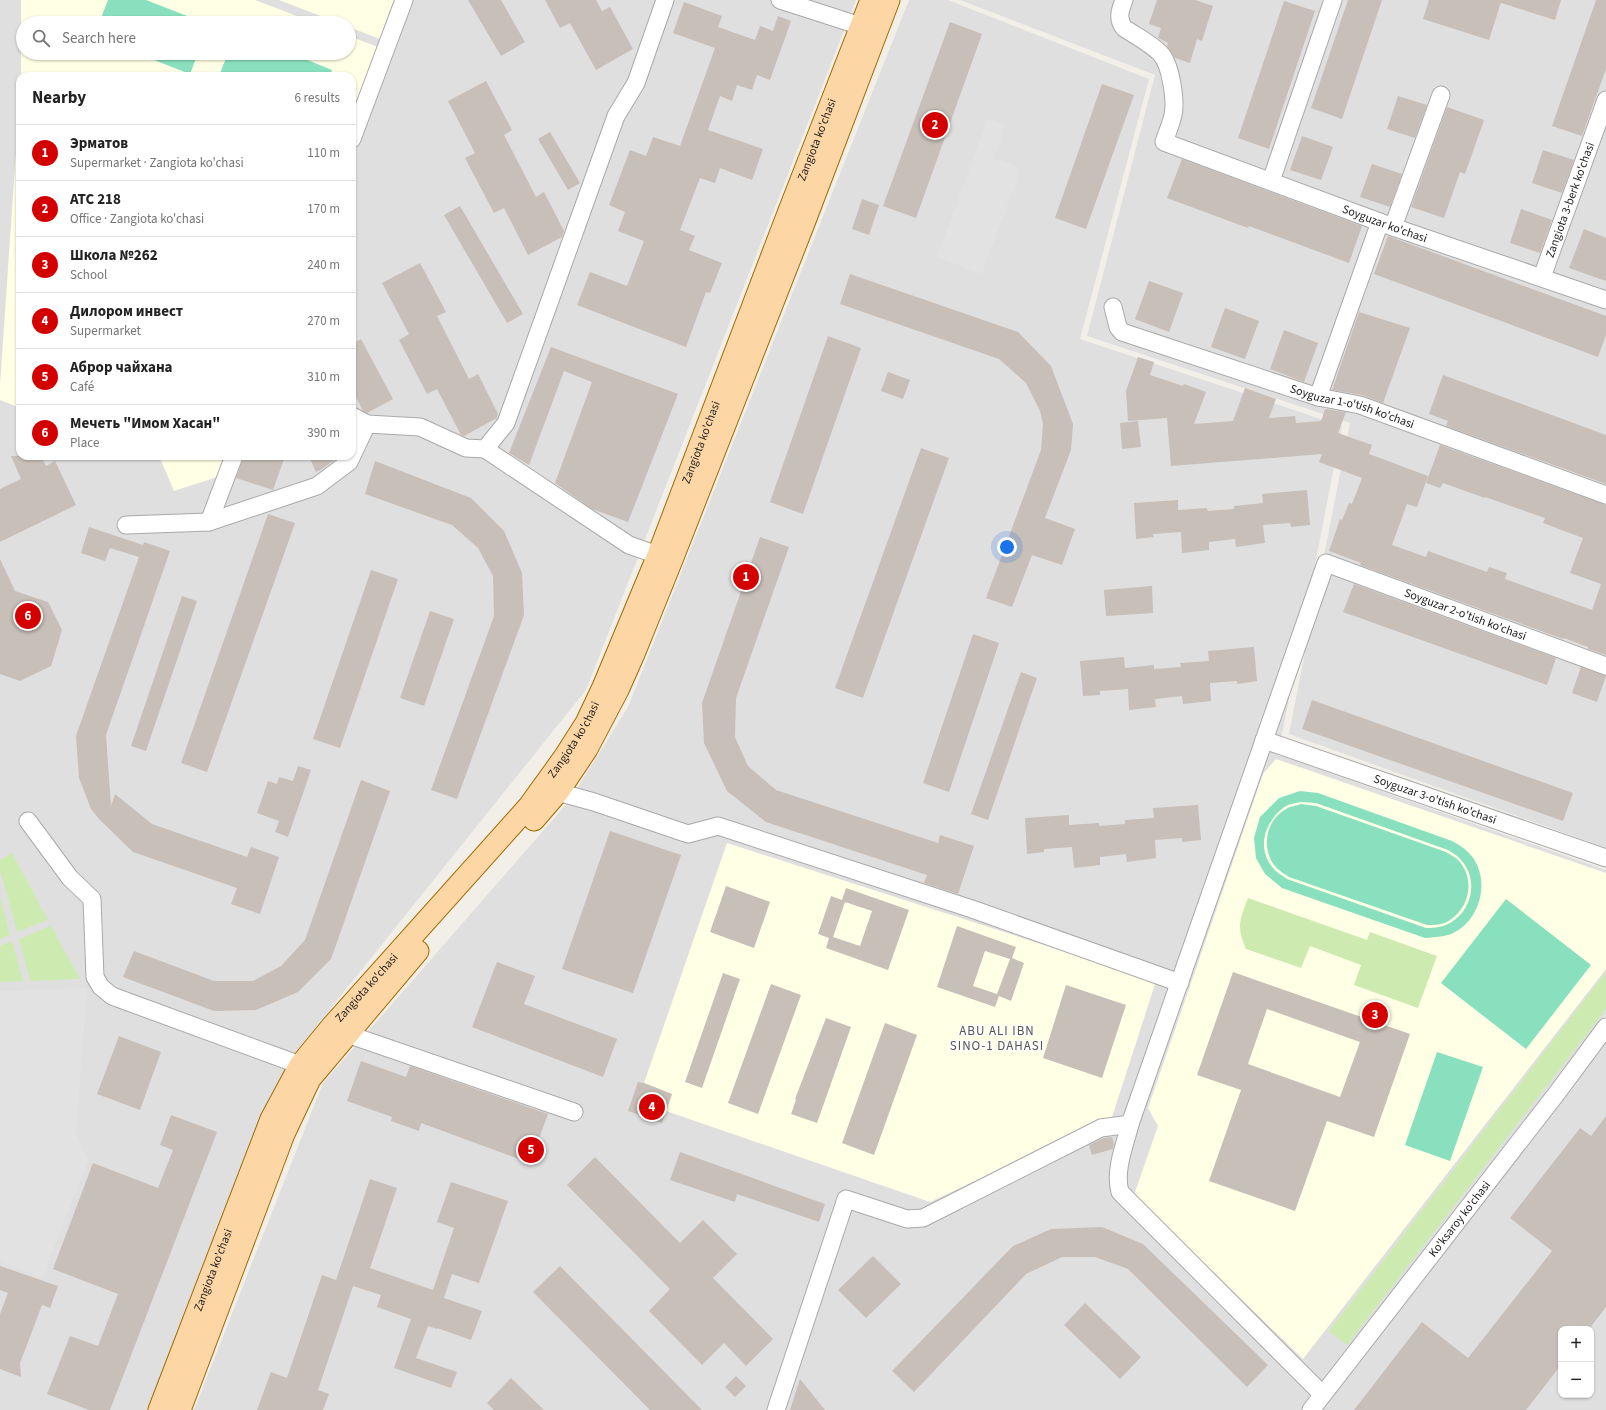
<!DOCTYPE html>
<meta charset="utf-8">
<style>
body{margin:0;font-family:"Source Sans 3",sans-serif;background:#f6f6f6;color:#222}
.controls{position:absolute;right:12px;bottom:12px;display:grid;overflow:hidden;border-radius:8px;box-shadow:0 1px 3px #0004}
.controls button{width:36px;height:36px;display:grid;place-items:center;padding:0;border:0;border-bottom:1px solid #e0e0e0;background:#fff;color:#222;font:20px sans-serif}
.you{position:absolute;left:1007px;top:547px;width:14px;height:14px;margin:-10px;border:3px solid #fff;border-radius:50%;background:#1a73e8;box-shadow:0 0 0 6px #1a73e833}
.badge{display:grid;place-items:center;width:26px;height:26px;border-radius:50%;background:#d40000;color:#fff;font-size:13px;font-weight:700}
.pin{position:absolute;translate:-50% -50%;border:2px solid #fff;box-shadow:0 1px 4px #0006}
.list{margin:0;padding:0;list-style:none}
h2{display:flex;justify-content:space-between;align-items:center;height:52px;margin:0;padding:0 16px;font-size:17px}
h2 small{font-size:13px;font-weight:400;color:#767676}
.list li{display:grid;grid-template-columns:26px 1fr auto;gap:12px;align-items:center;box-sizing:border-box;height:56px;padding:0 16px;border-top:1px solid #e0e0e0}
.list b{display:block;font-size:15px;white-space:nowrap}
.list p{margin:0;font-size:13px;white-space:nowrap;color:#767676}
.list em{font-size:13px;font-style:normal;color:#767676}
.icon{flex:none;width:22px;height:22px;fill:none;stroke:currentColor;stroke-width:2;stroke-linecap:round;stroke-linejoin:round}
.map{position:relative;flex:none;width:1606px;height:1410px;overflow:hidden}
.search{position:absolute;background:#fff;box-shadow:0 1px 3px #0004;left:16px;top:16px;width:340px;height:44px;display:flex;align-items:center;gap:10px;box-sizing:border-box;padding:0 14px;border-radius:22px;color:#767676;font-size:15px}
.panel{position:absolute;background:#fff;box-shadow:0 1px 3px #0004;left:16px;top:72px;width:340px;height:388px;border-radius:12px}
.map>svg:first-child{display:block}
</style>
<div class="map">
<svg width="1606" height="1410" viewBox="0 0 1606 1410">
<rect width="100%" height="100%" fill="#f2efe9"/>
<path fill="#e0dfdf" fill-rule="evenodd" d="M0 0H856L586 690 294 1054 150 1410H0ZM23 23H349V53H23ZM20 76H352V456H20Z
M909 0H948L1149 79 1080 339 1342 426 1278 755 1606 870V1014L1301 1410H194L323 1083 570 800 628 707Z
M960 0H1606V848L1289 734 1350 423 1087 336 1155 75Z
M1606 1039V1410H1323ZM1561 1329H1591V1395H1561Z"/>
<path fill="#ffffe5" d="M21 0H255L315 23H23V53H349V36L378 47 352 117V76H21Z
M279 0H394L380 39 349 27V23H339Z
M20 93V408L0 400V385Z
M159 456H225L217 477 174 491Z
M1276 759 1606 873V969L1303 1359 1134 1195 1158 1126 1148 1108 1263 774Z
M727 843 1156 981 1112 1117 930 1202 666 1111 672 1094 644 1083Z"/>
<path fill="#cdebb0" d="M12 853 48 920 17 932 0 870V860Z
M0 897 10 935 0 939Z
M1248 898 1367 940 1370 932 1437 956 1418 1008 1354 985 1361 965 1310 946 1301 968 1246 949C1236 927 1240 919 1248 898Z
M51 926 80 979 30 981 19 939Z
M12 941 23 981 0 982V946Z
M1606 972V1009L1347 1345 1329 1331Z"/>
<path fill="#88e0be" fill-rule="evenodd" d="M108 0H146L205 23H99Z
M136 53H198L190 74Z
M228 53H290L332 70 330 76H219Z
M1300 791 1318 793 1452 841C1457 844 1463 847 1468 852 1491 874 1483 917 1455 932 1446 937 1436 937 1425 938L1282 888 1265 874 1256 858 1254 838 1260 817 1279 798ZM1301 802 1316 803 1448 850C1452 853 1457 855 1460 859 1479 878 1473 910 1450 923 1443 927 1435 928 1426 928L1287 879C1283 876 1276 872 1273 868 1256 848 1265 822 1283 808 1288 804 1295 803 1301 802Z
M1301 804 1316 806 1446 852C1450 855 1456 857 1459 861 1475 879 1470 907 1450 920 1443 925 1435 925 1427 925L1289 877C1284 874 1278 870 1274 865 1261 847 1266 820 1286 809 1290 806 1296 806 1301 804Z
M1506 899 1591 965 1526 1049 1441 983Z
M1437 1052 1483 1067 1450 1161 1405 1145Z"/>
<path fill="#e2e2e2" d="M988 119 1006 125 994 158 1021 168 982 274 937 257Z
M87 988 76 1132 88 1161 42 1278 0 1262V991Z"/>
<path fill="#c7bfb8" fill-rule="evenodd" d="M468 0H501L525 42 501 56Z
M545 0H596L602 11 610 7 633 49 596 70 570 23 560 28Z
M1157 0H1195L1213 6 1202 41 1197 39 1190 63 1175 58 1167 46 1168 43 1158 38 1161 28 1149 24Z
M1348 0H1382L1342 119 1311 108Z
M1429 0H1561L1555 20 1501 3V2L1489 40 1423 19Z
M1596 0H1606V69L1582 136 1552 126Z
M1284 1 1315 11 1269 149 1238 138Z
M684 2 722 16 718 27 755 40 760 26 773 31 778 16 791 21 770 80 757 75 752 90 737 85 732 101 720 96 708 130 763 149 752 180 720 168 715 183 700 178 680 230 695 236 689 250 722 263 710 293 706 292 686 347 577 305 590 272 627 286 644 241 618 231 625 212 609 205 630 150 646 156 653 137 680 146 715 48 673 33Z
M950 22 982 34 916 218 883 206Z
M486 81 512 130 504 135 536 197 544 192 564 231 562 237 528 255 504 208 494 213 465 158 475 153 448 101Z
M1102 84 1134 95 1086 229 1055 218Z
M1398 96 1427 105 1415 138 1387 129Z
M1447 107 1484 120 1465 174 1460 172 1444 218 1411 207Z
M550 132 580 183 568 190 538 139Z
M1302 136 1333 147 1321 180 1290 170Z
M1543 150 1574 160 1562 193 1532 183Z
M1182 159 1362 226 1349 263 1249 226 1248 228 1167 198Z
M1372 164 1402 174 1390 207 1360 197Z
M862 199 879 205 869 235 852 229Z
M460 206 523 314 507 323 444 215Z
M1521 209 1552 220 1540 253 1510 243Z
M1584 229 1606 238V281L1569 268Z
M1388 236 1606 316V335L1598 357 1374 274Z
M420 263 446 312 437 316 469 379 478 374 498 414 497 418 464 436 461 435 437 389 427 394 399 340 409 334 382 283Z
M850 274 1018 332 1051 366 1073 424 1071 450 1045 518 1075 529 1062 565 1032 555 1012 607 986 598 1041 450 1043 424 1040 411 1026 383 999 359 840 304Z
M1149 281 1183 293 1169 332 1135 319Z
M1225 308 1259 321 1245 359 1211 347Z
M1359 312 1410 328 1383 403 1362 395 1332 390Z
M1284 330 1318 343 1304 382 1270 369Z
M828 336 861 348 803 514 770 502Z
M361 339 393 399 367 413 363 411 352 389V344Z
M551 347 678 394 628 522 592 509 555 483 592 382 564 371 529 465 509 453Z
M1138 357 1154 362 1150 375 1183 386 1184 384 1206 392 1194 424 1233 421 1245 388 1276 399 1269 418 1295 416 1296 423 1321 421 1325 409 1346 412 1338 433 1372 445 1369 454 1428 476 1417 507 1407 504 1392 545 1426 557 1428 551 1487 572 1489 567 1507 573 1505 579 1592 610 1601 584 1570 573 1583 538 1543 523 1545 518 1485 497V498L1443 483 1440 488 1426 483 1440 445 1606 505V655L1588 649V647L1564 638 1563 639 1360 565 1361 563 1329 551 1340 519 1342 520 1349 503 1352 504 1362 478 1319 462 1322 454 1171 466 1167 418 1128 421 1126 391Z
M888 372 910 380 903 399 881 391Z
M1443 375 1606 435V484L1446 426 1448 421 1429 414Z
M1138 421 1141 447 1122 449 1120 423Z
M921 448 949 458 863 698 835 688Z
M11 456H41L46 466 55 461 76 505 0 542V489L21 479Z
M244 456H285L273 490 236 478Z
M309 456H340L322 469 316 472Z
M375 461 471 498 504 531 522 573 524 615 457 799 431 790 494 616 493 576 478 548 452 525 365 494Z
M1307 490 1310 525 1291 527 1290 523 1263 525 1265 543 1236 547 1235 539 1209 542V550L1182 553 1181 532 1153 534 1154 537 1136 539 1134 503 1178 500V510L1207 508 1208 511 1234 509V506L1263 503 1262 494Z
M268 514 295 523 207 772 181 763Z
M89 527 143 545 144 542 170 551 106 735 111 806 115 794 152 824 247 857 251 847 279 857 260 914 231 904 237 888 133 852 99 819 91 809 79 778 76 736 139 557 110 548 105 561 81 553Z
M760 537 789 547 736 698 735 737 748 766 776 790 938 843 940 835 974 846 958 894 924 883 927 875 766 822 727 791 704 743 702 703Z
M0 559 15 591 48 602 62 630 51 666 20 681 0 674Z
M371 570 398 579 340 748 313 739Z
M1354 584 1556 658 1547 685 1343 612Z
M1152 586 1153 613 1106 616 1104 590Z
M182 596 197 601 146 751 131 746Z
M430 611 454 619 424 706 400 698Z
M973 634 999 643 949 792 923 783Z
M1254 647 1257 681 1237 684V681L1210 683 1211 701 1183 704 1182 696 1155 699 1156 707 1129 710 1128 689 1100 691V695L1083 696 1080 661 1124 657 1125 668 1154 665V669L1181 667 1180 663 1209 661 1208 651Z
M1581 667 1606 676 1597 702 1572 693Z
M1021 672 1037 678 988 820 971 814Z
M1312 700 1573 793 1563 821 1302 729Z
M298 766 311 770 288 837 275 832 279 821 257 813 268 781 277 784 279 777 293 781Z
M361 780 390 791 331 959 298 992 256 1010 214 1011 123 977 134 951 214 981H253L281 966 305 940Z
M1198 805 1201 840 1182 842V838L1155 840 1156 858 1127 862 1126 854 1100 857V865L1074 868 1072 847 1044 849V852L1027 854 1025 818 1069 815V825L1099 823V826L1125 824V820L1154 818 1153 808Z
M610 831 681 855 633 993 562 969Z
M726 886 770 902 754 948 710 932Z
M846 888 909 910 888 970 826 948 829 938 818 934 831 896 842 900ZM845 902 872 911 860 946 833 937Z
M957 926 1016 947 1012 958 1024 963 1011 1001 999 996 995 1007 937 987ZM985 951 1010 959 997 994 973 986Z
M497 962 535 976 524 1004 617 1039 603 1077 472 1027Z
M1233 972 1410 1034 1374 1137 1327 1121 1295 1211 1209 1181 1241 1090 1197 1075ZM1267 1009 1360 1042 1340 1097 1248 1064Z
M723 973 740 979 702 1088 685 1082Z
M771 984 801 995 758 1114 728 1103Z
M1066 985 1126 1005 1102 1078 1043 1058Z
M826 1018 851 1027 817 1123 791 1114 796 1100 795 1099Z
M885 1023 917 1035 874 1155 842 1143Z
M119 1036 161 1052 140 1110 97 1094Z
M361 1061 406 1077 410 1066 548 1114 530 1163 421 1123 419 1131 391 1121 392 1117 347 1101Z
M638 1082 644 1083 672 1094 662 1123 628 1111Z
M171 1115 217 1132 110 1410H89L47 1394 70 1336 98 1346 118 1294 53 1269 93 1163 158 1188 173 1150 160 1145Z
M1606 1116V1307L1589 1329H1561V1365L1526 1410H1354L1422 1322 1468 1358 1552 1251 1510 1218 1580 1128 1591 1136Z
M1112 1137 1114 1144 1113 1149 1092 1155 1089 1145 1104 1138Z
M680 1152 825 1204 819 1222 737 1194 735 1202 670 1180Z
M595 1157 680 1243 703 1220 737 1254 713 1278 773 1339 746 1366 724 1343 702 1365 649 1311 670 1289 567 1185Z
M370 1179 397 1188 370 1268 433 1290 454 1228 437 1222 451 1182 508 1201 479 1283 452 1274 444 1298 482 1311 471 1340 437 1328V1329L428 1326 416 1358 457 1372 451 1388 394 1368 411 1319 377 1307 381 1295 353 1286 318 1390 329 1394 323 1410H257L271 1372 287 1378 322 1275 336 1280Z
M1102 1227 1143 1244 1268 1365 1247 1387 1128 1269 1095 1257H1062L1026 1274 914 1392 892 1371 1013 1246 1051 1229Z
M873 1256 901 1284 866 1318 838 1290Z
M0 1266 58 1286 50 1308 42 1305 20 1363 21 1377 0 1369V1314L8 1293 0 1290Z
M560 1266 702 1410H650L533 1292Z
M1085 1303 1141 1357 1120 1379 1064 1325Z
M736 1376 746 1386 735 1397 725 1387Z
M511 1378 544 1410H494L487 1403Z
M800 1379 825 1410H790Z"/>
<g fill="none" stroke-linecap="round" stroke-linejoin="round">
<defs>
<g id="minor">
<path d="M780 0 873 30"/>
<path id="s1" d="M1124 0C1120 10 1117 19 1124 28 1136 36 1150 43 1160 53 1171 64 1176 101 1173 115 1171 124 1167 133 1164 142L1393 227 1606 300"/>
<path d="M352 139 404 0"/>
<path d="M1271 181 1333 0"/>
<path d="M1393 227 1441 95"/>
<path id="s2" d="M1542 277 1606 100"/>
<path id="s3" d="M1113 307 1118 327 1122 332 1318 397 1360 405 1606 495"/>
<path d="M1318 397 1380 222"/>
<path d="M352 416 367 424"/>
<path d="M485 449 629 545 669 559"/>
<path d="M209 522 234 456"/>
<path d="M126 525 209 522 317 486 349 462 367 424 420 427 466 448 485 449 506 423 616 116 636 83 665 0"/>
<path id="s4" d="M1264 740 1606 858"/>
<path d="M547 789 594 802 688 834 718 826 972 909 1180 983"/>
<path d="M28 821 70 878 92 899 95 977 101 987 112 996 300 1065"/>
<path d="M337 1029 347 1034 574 1112"/>
<path d="M1130 1124C1125 1145 1114 1170 1120 1192L1322 1394"/>
<path id="s5" d="M776 1410 846 1199 907 1219 923 1218 1101 1128 1130 1124 1326 563 1606 666"/>
<path id="s6" d="M1311 1410 1557 1093 1606 1027"/>
</g>
<g id="major">
<path d="M534 820 559 791 587 749 618 690 634 654 672 560 803 226 889 0"/>
<path id="s7" d="M159 1410 271 1119 300 1065 332 1026 529 806 565 756 586 723 603 687 658 555 785 221 871 0"/>
<path d="M180 1410 284 1134 310 1079 418 951"/>
</g>
</defs>
<use href="#minor" stroke="#a9a9a9" stroke-width="19"/>
<use href="#major" stroke="#a06b00" stroke-width="23"/>
<use href="#minor" stroke="#fff" stroke-width="17"/>
<use href="#major" stroke="#fcd6a4" stroke-width="21"/>
</g>
<g text-anchor="middle" dominant-baseline="central" stroke-width="3" stroke-linejoin="round" paint-order="stroke">
<g font-size="12" fill="#222" stroke="#fff">
<text stroke="none"><textPath href="#s7" startOffset="1447">Zangiota ko'chasi</textPath></text>
<text stroke="none"><textPath href="#s2" startOffset="82">Zangiota 3-berk ko'chasi</textPath></text>
<text stroke="none"><textPath href="#s1" startOffset="402">Soyguzar ko'chasi</textPath></text>
<text stroke="none"><textPath href="#s3" startOffset="269">Soyguzar 1-o'tish ko'chasi</textPath></text>
<text stroke="none"><textPath href="#s7" startOffset="1123">Zangiota ko'chasi</textPath></text>
<text stroke="none"><textPath href="#s5" startOffset="1274">Soyguzar 2-o'tish ko'chasi</textPath></text>
<text stroke="none"><textPath href="#s7" startOffset="799">Zangiota ko'chasi</textPath></text>
<text stroke="none"><textPath href="#s4" startOffset="181">Soyguzar 3-o'tish ko'chasi</textPath></text>
<text stroke="none"><textPath href="#s7" startOffset="475">Zangiota ko'chasi</textPath></text>
<text stroke="none"><textPath href="#s6" startOffset="242">Ko'ksaroy ko'chasi</textPath></text>
<text stroke="none"><textPath href="#s7" startOffset="150">Zangiota ko'chasi</textPath></text>
</g>
<g font-size="13" letter-spacing="1" fill="#555" stroke="#fff">
<text x="997" y="1031">ABU ALI IBN<tspan x="997" dy="15">SINO-1 DAHASI</tspan></text>
</g>
</g>
</svg>
<div class="controls">
<button>+</button>
<button>−</button>
</div>
<div class="you"></div>
<div class="pin badge" style="left:746px;top:577px">1</div>
<div class="pin badge" style="left:935px;top:125px">2</div>
<div class="pin badge" style="left:1375px;top:1015px">3</div>
<div class="pin badge" style="left:652px;top:1107px">4</div>
<div class="pin badge" style="left:531px;top:1150px">5</div>
<div class="pin badge" style="left:28px;top:616px">6</div>
<div class="search"><svg class="icon" aria-label="search" viewBox="0 0 24 24"><circle cx="10" cy="10" r="6"/><path d="M15 15l6 6"/></svg>Search here</div>
<section class="panel">
<h2>Nearby<small>6 results</small></h2>
<ul class="list">
<li><span class="badge">1</span><div><b>Эрматов</b><p>Supermarket · Zangiota ko'chasi</p></div><em>110 m</em></li>
<li><span class="badge">2</span><div><b>АТС 218</b><p>Office · Zangiota ko'chasi</p></div><em>170 m</em></li>
<li><span class="badge">3</span><div><b>Школа №262</b><p>School</p></div><em>240 m</em></li>
<li><span class="badge">4</span><div><b>Дилором инвест</b><p>Supermarket</p></div><em>270 m</em></li>
<li><span class="badge">5</span><div><b>Аброр чайхана</b><p>Café</p></div><em>310 m</em></li>
<li><span class="badge">6</span><div><b>Мечеть &quot;Имом Хасан&quot;</b><p>Place</p></div><em>390 m</em></li>
</ul>
</section>
</div>
